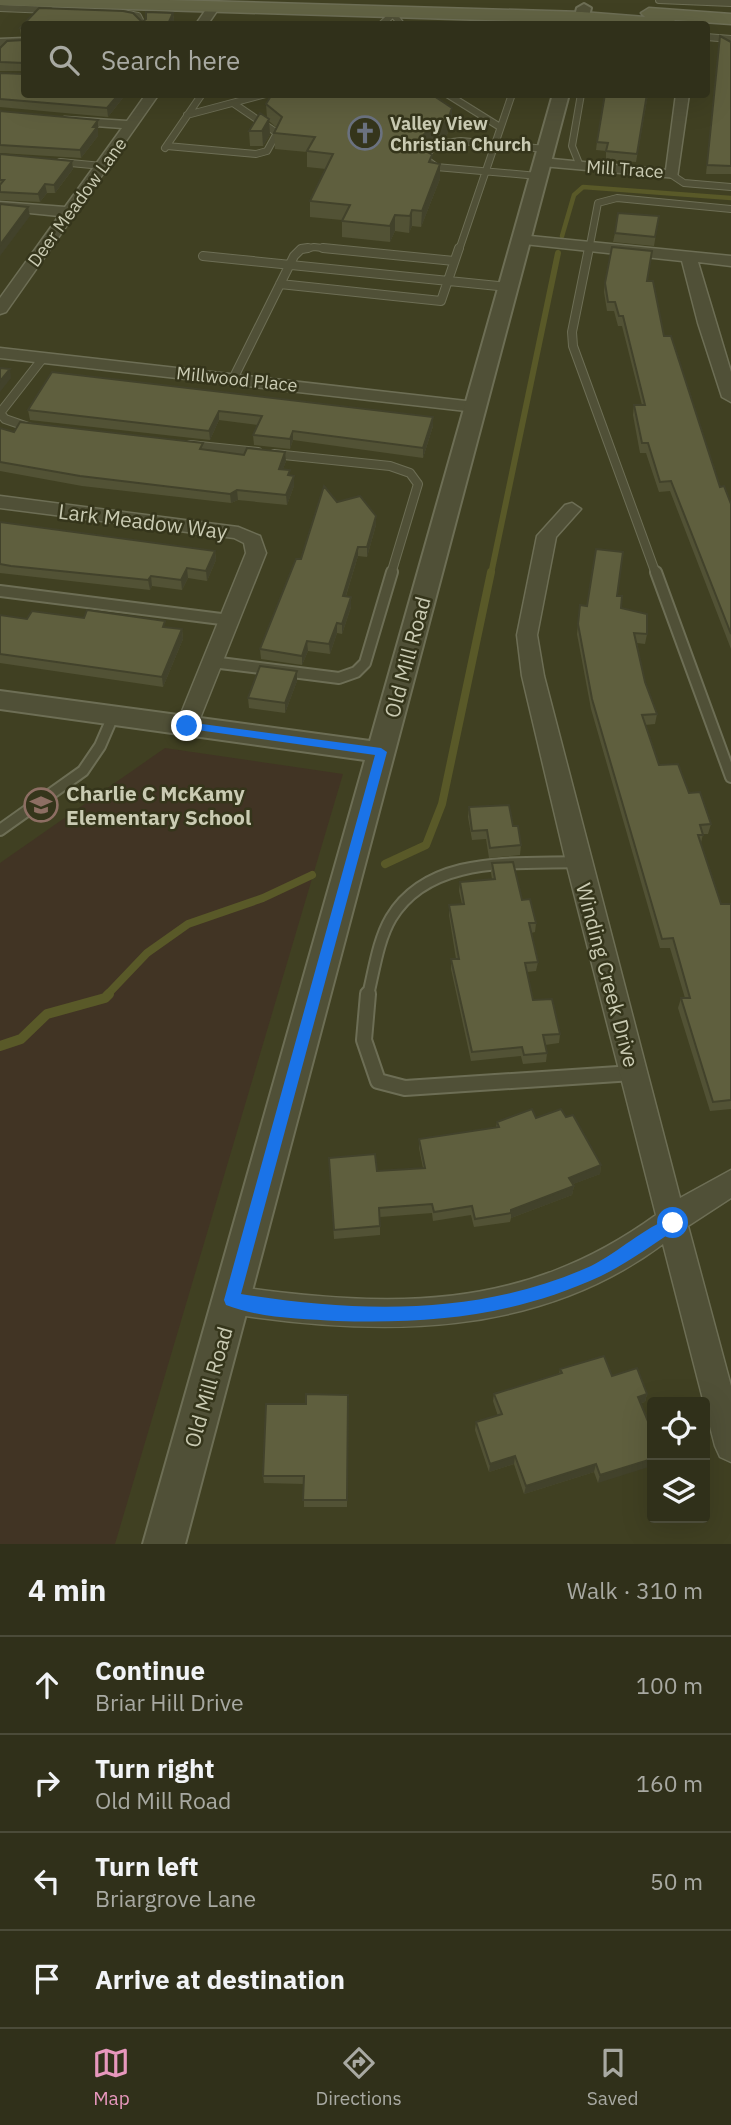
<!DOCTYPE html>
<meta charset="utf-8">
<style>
body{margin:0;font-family:"IBM Plex Sans",sans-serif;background:#3c3c27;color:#f1f3f6}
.controls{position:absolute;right:21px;bottom:21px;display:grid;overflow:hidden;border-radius:7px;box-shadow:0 7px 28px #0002}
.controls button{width:63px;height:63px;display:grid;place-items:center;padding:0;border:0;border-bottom:2px solid #4b4b39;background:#30301a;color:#f1f3f6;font:35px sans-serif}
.stop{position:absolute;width:21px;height:21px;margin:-16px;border:5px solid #1a73e8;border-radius:50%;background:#fff}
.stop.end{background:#1a73e8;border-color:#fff;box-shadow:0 2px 7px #0008}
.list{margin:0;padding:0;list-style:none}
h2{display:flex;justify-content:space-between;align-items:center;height:91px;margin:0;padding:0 28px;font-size:30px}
h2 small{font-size:23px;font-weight:400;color:#a8a9a2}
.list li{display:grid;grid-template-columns:46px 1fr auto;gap:21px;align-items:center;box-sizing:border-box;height:98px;padding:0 28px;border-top:2px solid #4b4b39}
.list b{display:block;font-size:26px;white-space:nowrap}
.list p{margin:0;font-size:23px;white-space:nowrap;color:#a8a9a2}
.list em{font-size:23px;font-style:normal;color:#a8a9a2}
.icon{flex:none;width:38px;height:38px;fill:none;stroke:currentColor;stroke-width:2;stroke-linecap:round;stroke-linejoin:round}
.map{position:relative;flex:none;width:731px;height:1544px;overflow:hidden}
.search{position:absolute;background:#30301a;box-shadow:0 7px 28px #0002;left:21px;right:21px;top:21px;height:77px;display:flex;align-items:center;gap:18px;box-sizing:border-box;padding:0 24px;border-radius:7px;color:#a8a9a2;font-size:26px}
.sheet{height:483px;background:#30301a}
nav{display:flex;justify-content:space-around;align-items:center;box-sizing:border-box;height:98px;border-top:2px solid #4b4b39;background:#30301a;font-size:19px;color:#a8a9a2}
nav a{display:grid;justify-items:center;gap:4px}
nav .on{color:#e797bd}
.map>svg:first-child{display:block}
</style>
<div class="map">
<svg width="731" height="1544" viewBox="0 0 731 1544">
<rect width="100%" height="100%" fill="#404022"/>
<path fill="#413424" d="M165 748 343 774 115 1544H0V863Z"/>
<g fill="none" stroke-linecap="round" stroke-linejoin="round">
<path stroke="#595928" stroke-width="4.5" d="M562 236 574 195 583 187 731 198"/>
<path stroke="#595928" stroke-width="6" d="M491 574 558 253"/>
<path stroke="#595928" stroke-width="8" d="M385 864 426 845 442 804 491 572
M107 995 147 953 188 924 263 898 312 875"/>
<path stroke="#595928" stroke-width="10" d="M0 1046 21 1039 47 1014 105 998 109 994"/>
<defs>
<path id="service-far3" d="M659 0 731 3
M0 8 50 10
M122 13 138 16 142 24
M382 24 393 14 401 24
M706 37 731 39
M447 94 500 127
M187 115 266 94
M167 146 256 154 267 151 277 133 233 103
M165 148 202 94
M60 162 102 166
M580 166 572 146 581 94
M672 175 684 183 731 187
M538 176 436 167 424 158 435 144 461 141 546 149
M300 250 314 247 340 250
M459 250 512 94
M589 250 598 203 617 198 731 209"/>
<path id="service-far2" d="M323 248 454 261
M589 248 572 332 573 346 656 574
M203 256 508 287
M280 284 441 301 459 248
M233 379 294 256 301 249 308 248
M31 428 5 419 0 413 43 358
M190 445 258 452
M274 454 390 466 410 473 418 484 391 574"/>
<path id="service-far1" d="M656 572 731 777
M0 591 229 620
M212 662 339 678 356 672 365 663 392 572
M0 830 83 771 100 746 113 716
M368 995C374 971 378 940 391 918 429 855 514 864 578 862"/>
<path id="service" d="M368 994 364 1040 378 1081 405 1088 633 1073"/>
<path id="minor" d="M209 5 219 8 208 24H196Z
M24 38V46L0 47V39Z
M146 94H159L6 312 0 314V298L59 216 0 210V202L65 207 122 128 69 124 64 123V117L127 121Z
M676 94H689L677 178 542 166 535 162 542 158 666 170Z
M520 235 731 256V266L698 262 731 372V402L722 397 698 323 682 261 515 243V237Z
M0 348 475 402 484 407 475 412 0 358Z
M0 496 238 527 260 536 266 553 195 731H179L176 726 246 553 244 543 234 538 0 508Z
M572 503 581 509 556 537 537 635 544 676 680 1198 731 1170V1198L688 1226 731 1386V1462L720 1457 715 1446 663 1244C537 1338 381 1337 232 1314L221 1310 217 1300 221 1290 232 1286C390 1308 521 1313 656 1215L566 862 522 676 517 635 537 536 565 505Z"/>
<path id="tertiary" d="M584 4 591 8 587 24H573L577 8Z
M553 94H569L185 1544H143L365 760 0 709V691L370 741Z"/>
<path id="secondary" d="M0 0H168L582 12 645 17 641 13 649 8 731 14V24L674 20 679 24H614L0 5Z"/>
</defs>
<use href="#service-far3" stroke="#6d6e55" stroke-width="8"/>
<use href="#service-far2" stroke="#6d6e55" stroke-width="10"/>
<use href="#service-far1" stroke="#6d6e55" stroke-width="14"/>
<use href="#service" stroke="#6d6e55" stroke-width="18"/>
<use href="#minor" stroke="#6d6e55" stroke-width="3"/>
<use href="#tertiary" stroke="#6d6e55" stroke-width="4"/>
<use href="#secondary" stroke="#6d6e55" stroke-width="3"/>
<use href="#service-far3" stroke="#505037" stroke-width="6"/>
<use href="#service-far2" stroke="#505037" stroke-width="8"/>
<use href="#service-far1" stroke="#505037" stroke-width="10"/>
<use href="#service" stroke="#505037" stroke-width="14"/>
<use href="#minor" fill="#505037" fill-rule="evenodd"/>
<use href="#tertiary" fill="#505037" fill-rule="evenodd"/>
<use href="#secondary" fill="#626344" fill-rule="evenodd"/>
</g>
<path fill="#525235" d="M39 8 123 11 133 13 142 22 146 19V12L173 13 174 21 172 24H24V37L21 35 20 28Z
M24 40V71H0V48Z
M731 42V174H706L719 44Z
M0 73 24 94H126L108 117 0 107Z
M648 94 636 162 606 160V151L596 150 597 142Z
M266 104 452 108V123L446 137 432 139 424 149 440 179 421 227 412 226 409 233 395 231 390 242 342 237V220L310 217V201L326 169 307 167V152L275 149 274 133 277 128 269 121 270 135 263 146H250L249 131 267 118Z
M0 111 98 120V136L81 158 0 153Z
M0 154 72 161 73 169 55 193H47L40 202 0 200Z
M659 216 654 246 613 242 615 233Z
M647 281 664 336 720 487 731 504V649L670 491 659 492 646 453H640L633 415 634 405H642L622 326H618L614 311H607L604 292 605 283Z
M52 372 433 426 423 458 293 440 290 449 254 445 253 435 258 425 219 420 210 440 30 420 28 410Z
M0 428 14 432 203 449 286 461 283 469 291 476 294 486 287 505 238 500 231 503 82 486 0 471Z
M337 502 376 516V525L367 557 358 556 346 596 351 597V607L342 634 337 633 330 654 308 651 302 665 261 659 260 649 301 559Z
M0 522 215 551 216 560 207 581 188 578 182 590 152 586 150 590 0 573Z
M617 596 621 608 647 634 645 644 637 643 645 682 657 714 655 724 645 725 659 765 689 793 711 824 708 834H703L701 843 721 904H731V1109L710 1111 678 1008 681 998H685L670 948H660L591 709 577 634 580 605 587 606Z
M0 615 27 619 84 618 182 629 183 639 163 687 0 663Z
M297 671V681L285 713 249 708 248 698Z
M469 807 513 826 521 845 520 855 489 858 486 839 472 840 468 817Z
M492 863 522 900 536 923 535 932 531 933 538 962 536 971 527 972 533 1000 560 1034 559 1043 545 1045 547 1053 546 1062 523 1064 521 1056 471 1061 451 969V959H456L449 915V905L462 904 459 891 460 882 492 879 491 873Z
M566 1117 601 1165 600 1174 573 1184 574 1186 572 1195 511 1218 510 1222 474 1227 471 1215 433 1221 432 1213 380 1217V1235L334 1239 329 1158 377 1171 423 1168 419 1148V1139L496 1128 497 1122 536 1118Z
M560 1369 612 1376 647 1394 645 1402 641 1403 598 1483 594 1472 524 1494 514 1464 489 1472 475 1430 476 1422 498 1416 493 1401 494 1394 559 1374Z
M348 1395 347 1507H304V1484L264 1483 263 1476 306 1404Z"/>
<path fill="#42422b" d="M173 13 174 21 172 24H168Z
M119 94H126L108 117 107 108Z
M452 108V123L446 137 432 139 419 157V141L432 124Z
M269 119 270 135 263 146 262 131Z
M98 120V136L81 158 80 150 93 127Z
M72 161 73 169 55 193 54 185Z
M440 164V179L421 227 422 211Z
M45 184 47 193 40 202 38 194Z
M28 207 30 216 0 256V245Z
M412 210V226L409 233 410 216Z
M395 215V231L390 242V226Z
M10 369 11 378 0 392V381Z
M219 411V420L210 440 209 431Z
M433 417V426L423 458V448Z
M293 431V440L290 449V439Z
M285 452 286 461 280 478 279 469Z
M294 476V486L287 505 286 495Z
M237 490 238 500 231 503 230 494Z
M376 516V525L367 557V547Z
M358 547V556L343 605V596Z
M215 551 216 560 207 581 206 571Z
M187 568 188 578 182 590 181 580Z
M151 576 152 586 150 590 148 580Z
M351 597V607L342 634V624Z
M337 623V633L330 654 329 644Z
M182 629 183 639 163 687 162 677Z
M307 641 308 651 302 665V656Z
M297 671V681L285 713V703Z
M601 1165 600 1174 568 1186 569 1178Z
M574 1186 572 1195 511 1218V1210Z
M647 1394 645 1402 636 1404 638 1397Z
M515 1456 514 1464 489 1472 490 1464Z
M652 1459V1466L598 1483 600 1475Z
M596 1464 594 1472 524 1494 526 1486Z"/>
<path fill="#5f5f3e" stroke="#42422b" stroke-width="2" d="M39 8 123 11 133 13 142 22 146 19V12L173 13 168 24H24V30L20 28Z
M720 36 731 42V166L707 165Z
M24 40V64V63L0 62V48L7 41Z
M0 73 23 74 24 73V94H119L107 108 0 99Z
M272 94H431L452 108 447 122 432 124 419 141 420 146 432 155 429 162 440 164 422 211 412 210 410 216 395 215 390 226 342 221 350 205 310 201 333 154 307 151 315 137 274 133 282 117 266 104Z
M605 94H647L637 154 606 151 608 143 597 142Z
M0 111 98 120 93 127H97L80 150 0 145Z
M260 113 269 119 262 131H249Z
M0 154 72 161 54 185 45 184 38 194 0 192V185L4 180H0Z
M0 204 28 207 0 245Z
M618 213 659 216 655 237 615 233Z
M612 247 652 251 647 281H653L664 336H671L720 487 724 486 731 504V634L671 481 660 482 648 443H642L634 405H645L623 316H619L615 302H608L605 283Z
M0 368 10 369 0 381Z
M52 372 433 417 423 448 293 431 290 439 253 435 262 416 219 411 209 431 28 410Z
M20 422 203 443 200 449 244 455 247 448 285 452 279 469 290 470 288 475 294 476 286 495 237 490 230 494 80 476 0 462V428L14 432Z
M324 486 337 502 360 496 376 516 367 547H358L343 596 351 597 342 624 337 623 329 644 307 641 302 656 260 649 296 559H301Z
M0 522 215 551 206 571 187 568 181 580 151 576 148 580 11 566 0 564Z
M596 549 623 552 617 596H622L621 608 647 614V634L634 633 645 682 657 714 642 715 659 765 678 764 689 793 700 792 711 824 700 825 703 835H698L721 904H731V1100L713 1102 681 998H690L673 938 662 939 592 699 578 624 580 605 587 606Z
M87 610 165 621 163 627 182 629 162 677 0 654V615L27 619 32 611 84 618Z
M260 666 297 671 285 703 248 698Z
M509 805 513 826H518L521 845 490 848 487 830 472 831 469 807Z
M513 862 522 900 530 899 536 923H529L538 962 525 963 533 1000 552 999 560 1034 543 1035 547 1053 524 1055 522 1047 472 1052 451 959H459L449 905 464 904 460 882 495 879 492 863Z
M532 1109 536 1118 561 1109 566 1117 573 1115 601 1165 569 1178 574 1186 511 1210V1213L475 1219 472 1206 434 1212 432 1204 379 1208 380 1226 334 1230 329 1158 375 1154 377 1171 425 1168 419 1139 499 1127 497 1122Z
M604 1356 612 1376 637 1368 647 1394 638 1397 652 1431V1459L600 1475 596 1464 526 1486 515 1456 490 1464 476 1422 502 1414 494 1394 562 1373 560 1369Z
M306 1394 348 1395 347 1500H303L304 1476H263L266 1404H306Z"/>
<path fill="#1a73e8" d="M187 722 381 748 387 752 241 1294C359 1313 480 1316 591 1266 619 1252 643 1228 673 1217L680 1223 678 1228C653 1244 628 1263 601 1276 514 1316 432 1324 337 1321 302 1319 259 1318 226 1305L224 1300 375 755 183 728V723Z"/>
<defs>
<symbol id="church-ring" viewBox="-11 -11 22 22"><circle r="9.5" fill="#35351b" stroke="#6b7280" stroke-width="1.5"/><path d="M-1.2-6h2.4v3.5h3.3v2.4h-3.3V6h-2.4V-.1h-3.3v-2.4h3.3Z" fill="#6b7280"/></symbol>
<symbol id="school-ring" viewBox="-11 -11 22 22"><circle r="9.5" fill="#35351b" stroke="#8d6e63" stroke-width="1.5"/><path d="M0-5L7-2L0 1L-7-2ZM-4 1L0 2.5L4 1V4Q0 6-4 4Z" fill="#8d6e63"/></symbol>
</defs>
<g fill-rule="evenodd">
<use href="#church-ring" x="346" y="114" width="38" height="38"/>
<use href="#school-ring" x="22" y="786" width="38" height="38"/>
</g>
<g text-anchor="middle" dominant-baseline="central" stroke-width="5" stroke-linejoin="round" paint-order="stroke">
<g font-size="18" font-weight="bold" fill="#cacbb3" stroke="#35351b" text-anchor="start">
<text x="390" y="123">Valley View<tspan x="390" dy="21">Christian Church</tspan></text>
</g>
<g font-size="18" fill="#cacbb3" stroke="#35351b">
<text transform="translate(625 169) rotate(4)">Mill Trace</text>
<text transform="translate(77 202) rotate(-54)">Deer Meadow Lane</text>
<text transform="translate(237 379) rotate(6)">Millwood Place</text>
</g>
<g font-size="21" fill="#cacbb3" stroke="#35351b">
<text transform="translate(143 521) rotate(7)">Lark Meadow Way</text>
<text transform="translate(407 657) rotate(-75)">Old Mill Road</text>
<text transform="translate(608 975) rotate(75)">Winding Creek Drive</text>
<text transform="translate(208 1387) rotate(-74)">Old Mill Road</text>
</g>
<g font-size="21" font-weight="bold" fill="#cacbb3" stroke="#35351b" text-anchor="start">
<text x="66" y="793">Charlie C McKamy<tspan x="66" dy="24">Elementary School</tspan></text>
</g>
</g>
</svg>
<div class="controls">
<button><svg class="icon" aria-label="locate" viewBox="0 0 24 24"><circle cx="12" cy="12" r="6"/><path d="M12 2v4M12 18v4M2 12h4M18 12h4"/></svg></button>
<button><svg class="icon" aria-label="layers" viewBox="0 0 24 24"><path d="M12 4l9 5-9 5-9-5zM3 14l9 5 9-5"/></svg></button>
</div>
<div class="stop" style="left:673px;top:1223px"></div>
<div class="stop end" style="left:187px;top:726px"></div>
<div class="search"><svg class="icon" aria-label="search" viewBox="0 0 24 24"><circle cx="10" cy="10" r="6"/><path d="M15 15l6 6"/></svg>Search here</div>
</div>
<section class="sheet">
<h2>4 min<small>Walk · 310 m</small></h2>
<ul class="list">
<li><svg class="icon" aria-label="ahead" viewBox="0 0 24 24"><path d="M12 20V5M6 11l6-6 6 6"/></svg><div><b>Continue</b><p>Briar Hill Drive</p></div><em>100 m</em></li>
<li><svg class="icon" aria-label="right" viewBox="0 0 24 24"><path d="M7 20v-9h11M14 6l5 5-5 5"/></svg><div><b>Turn right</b><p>Old Mill Road</p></div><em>160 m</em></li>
<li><svg class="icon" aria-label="left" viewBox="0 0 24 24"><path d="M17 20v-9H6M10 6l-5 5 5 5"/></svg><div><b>Turn left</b><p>Briargrove Lane</p></div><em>50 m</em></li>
<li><svg class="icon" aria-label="arrive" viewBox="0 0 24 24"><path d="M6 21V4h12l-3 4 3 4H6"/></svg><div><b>Arrive at destination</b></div></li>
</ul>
</section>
<nav>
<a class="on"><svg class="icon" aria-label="map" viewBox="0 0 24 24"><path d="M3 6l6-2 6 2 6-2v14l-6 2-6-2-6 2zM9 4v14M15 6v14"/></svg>Map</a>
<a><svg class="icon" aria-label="directions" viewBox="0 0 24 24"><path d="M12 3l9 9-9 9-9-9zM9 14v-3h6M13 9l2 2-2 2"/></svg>Directions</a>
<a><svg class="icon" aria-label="saved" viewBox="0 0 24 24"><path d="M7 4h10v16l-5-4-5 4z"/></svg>Saved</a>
</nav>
